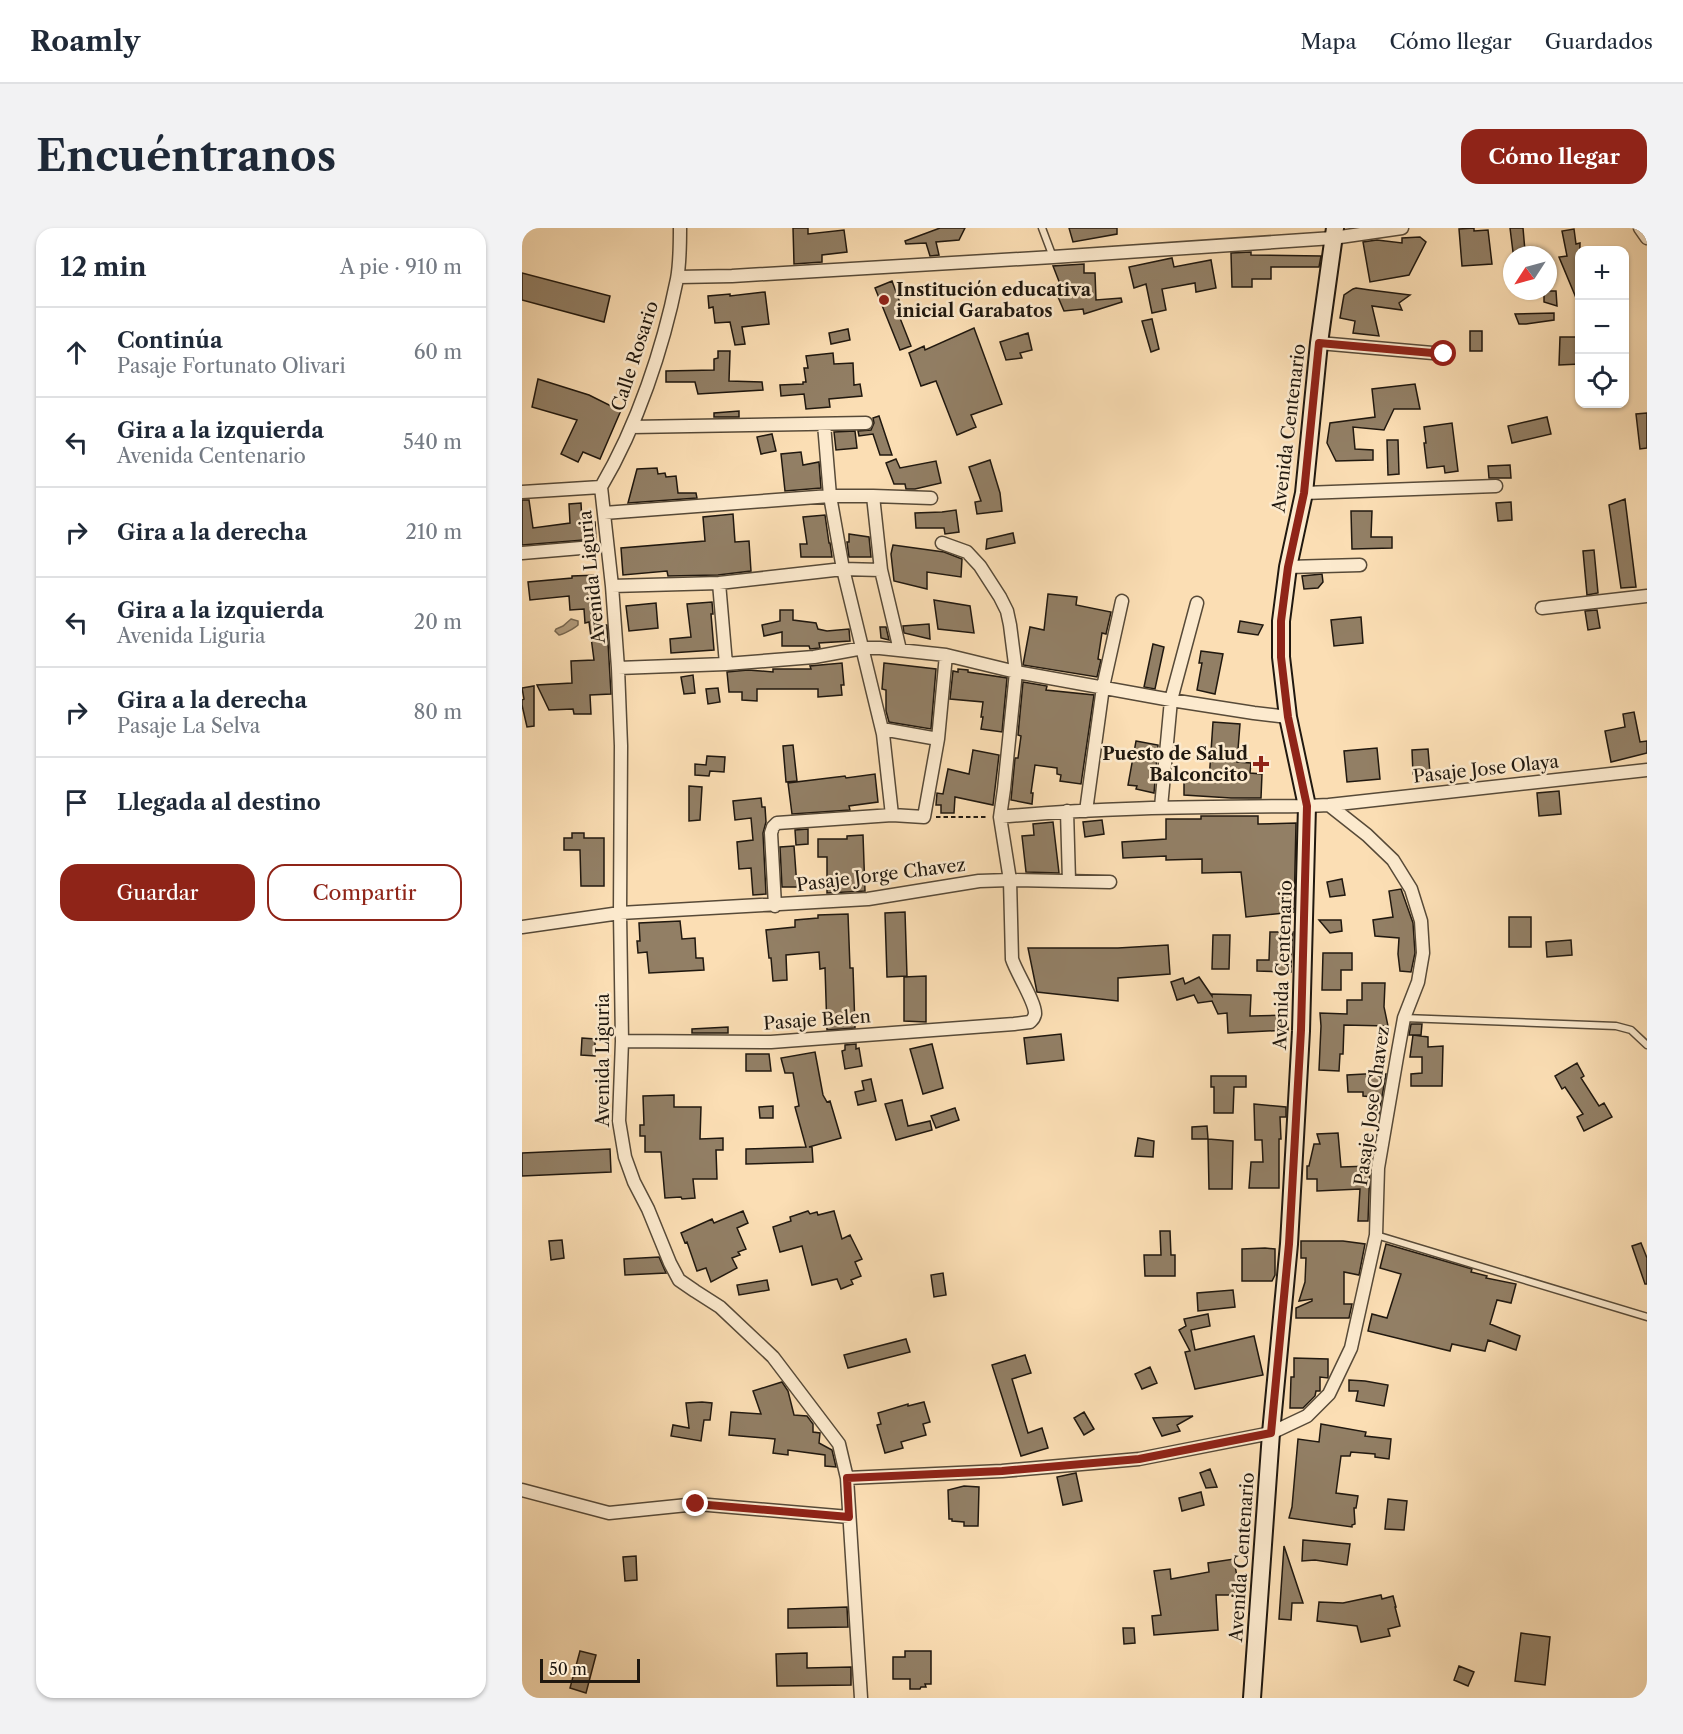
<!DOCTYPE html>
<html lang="es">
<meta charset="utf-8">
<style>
body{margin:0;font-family:"Libre Caslon Text",serif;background:#f2f2f3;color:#1f2937}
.controls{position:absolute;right:18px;top:18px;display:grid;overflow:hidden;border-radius:12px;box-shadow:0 2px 4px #0004}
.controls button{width:54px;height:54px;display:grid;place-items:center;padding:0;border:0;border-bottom:2px solid #e0e1e3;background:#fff;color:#1f2937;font:30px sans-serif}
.compass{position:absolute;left:981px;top:18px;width:54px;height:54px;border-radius:50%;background:#fff;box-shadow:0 2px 4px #0004;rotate:234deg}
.scale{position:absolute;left:18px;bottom:15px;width:100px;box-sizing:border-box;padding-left:6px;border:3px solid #20180f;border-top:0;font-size:16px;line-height:21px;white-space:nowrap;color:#20180f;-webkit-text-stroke:4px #fceace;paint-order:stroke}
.stop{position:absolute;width:18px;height:18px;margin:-14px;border:4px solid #8f2418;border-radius:50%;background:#fff}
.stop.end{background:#8f2418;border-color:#fff;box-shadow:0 2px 6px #0008}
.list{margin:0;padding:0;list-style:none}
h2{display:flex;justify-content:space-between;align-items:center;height:78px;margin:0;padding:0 24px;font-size:26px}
h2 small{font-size:20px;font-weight:400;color:#747a83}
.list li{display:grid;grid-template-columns:39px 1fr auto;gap:18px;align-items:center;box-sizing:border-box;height:90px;padding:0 24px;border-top:2px solid #e0e1e3}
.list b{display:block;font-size:22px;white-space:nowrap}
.list p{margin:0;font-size:20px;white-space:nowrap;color:#747a83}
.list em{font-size:20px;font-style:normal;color:#747a83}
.actions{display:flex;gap:12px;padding:18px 24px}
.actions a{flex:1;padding:14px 0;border:2px solid #8f2418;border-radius:18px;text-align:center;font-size:21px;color:#8f2418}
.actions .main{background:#8f2418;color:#fff}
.icon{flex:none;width:33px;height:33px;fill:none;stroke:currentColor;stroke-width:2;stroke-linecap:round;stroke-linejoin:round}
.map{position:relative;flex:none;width:1125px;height:1470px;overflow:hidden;border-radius:18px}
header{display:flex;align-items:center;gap:36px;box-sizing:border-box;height:84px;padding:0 30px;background:#fff;border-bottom:2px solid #e0e1e3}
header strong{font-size:28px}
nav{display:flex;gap:33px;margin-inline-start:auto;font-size:21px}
.intro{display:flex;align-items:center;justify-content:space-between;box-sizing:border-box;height:144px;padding:0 36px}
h1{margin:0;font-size:42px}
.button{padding:15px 27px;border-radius:18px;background:#8f2418;color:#fff;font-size:21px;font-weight:700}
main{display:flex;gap:36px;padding:0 36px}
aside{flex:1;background:#fff;border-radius:18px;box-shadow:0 2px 4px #0004}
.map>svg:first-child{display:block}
</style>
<header>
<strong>Roamly</strong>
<nav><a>Mapa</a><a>Cómo llegar</a><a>Guardados</a></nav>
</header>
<div class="intro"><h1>Encuéntranos</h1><a class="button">Cómo llegar</a></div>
<main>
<aside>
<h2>12 min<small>A pie · 910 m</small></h2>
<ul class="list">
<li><svg class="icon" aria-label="ahead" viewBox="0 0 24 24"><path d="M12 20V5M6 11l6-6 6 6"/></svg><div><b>Continúa</b><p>Pasaje Fortunato Olivari</p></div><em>60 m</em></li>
<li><svg class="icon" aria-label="left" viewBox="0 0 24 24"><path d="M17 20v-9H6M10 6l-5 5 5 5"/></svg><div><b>Gira a la izquierda</b><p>Avenida Centenario</p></div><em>540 m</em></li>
<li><svg class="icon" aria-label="right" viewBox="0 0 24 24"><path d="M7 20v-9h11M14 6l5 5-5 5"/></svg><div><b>Gira a la derecha</b></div><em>210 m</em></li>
<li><svg class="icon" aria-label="left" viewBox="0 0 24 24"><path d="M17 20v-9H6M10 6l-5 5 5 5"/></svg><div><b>Gira a la izquierda</b><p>Avenida Liguria</p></div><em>20 m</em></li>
<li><svg class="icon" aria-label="right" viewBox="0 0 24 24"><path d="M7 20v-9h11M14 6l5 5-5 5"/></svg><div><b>Gira a la derecha</b><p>Pasaje La Selva</p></div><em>80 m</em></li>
<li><svg class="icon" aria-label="arrive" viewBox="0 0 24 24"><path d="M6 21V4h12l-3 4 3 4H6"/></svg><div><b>Llegada al destino</b></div></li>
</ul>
<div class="actions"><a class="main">Guardar</a><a>Compartir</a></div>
</aside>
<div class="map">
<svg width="1125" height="1470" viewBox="0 0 1125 1470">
<rect width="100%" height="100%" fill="#fbdeb4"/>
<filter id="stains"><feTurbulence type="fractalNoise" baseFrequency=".00333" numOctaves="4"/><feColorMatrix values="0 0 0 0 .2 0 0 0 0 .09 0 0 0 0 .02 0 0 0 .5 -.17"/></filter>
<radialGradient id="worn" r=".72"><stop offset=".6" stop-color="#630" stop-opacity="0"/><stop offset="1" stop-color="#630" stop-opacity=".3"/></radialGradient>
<path fill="#b19b7c" stroke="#776750" stroke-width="1.5" d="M49 391 56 393V397C53 400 40 407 37 407L33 403 34 401 41 398Z"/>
<path fill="#927f65" stroke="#20180f" stroke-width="1.5" d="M271 0H286V6L322 2 325 24 300 27V34L272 36Z
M418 0H443L437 12 414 14 417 27 408 28 404 15 384 16 383 13Z
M547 0H595V6L551 14Z
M952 0V3L966 2 970 36 940 38 937 1Z
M988 0H1001L1003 23 991 24Z
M1052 1 1054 16 1058 15 1057 77 1037 29 1045 28 1040 3Z
M898 9 904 14 887 47 848 54 841 14 855 12 880 15V10Z
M729 24V27L799 28 797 39H749V51H730V59H710L709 25Z
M650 30 652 39 689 32 694 60 674 64 673 55 640 61 644 82 630 85 624 56 612 60 607 39Z
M562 36V45H573L574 72 599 70 600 74 562 86 561 81 542 83 531 57 538 56 531 38Z
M0 45 88 68 82 94 0 72Z
M370 53 381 83 376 85 389 118 378 122 353 60Z
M834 60 848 62 888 67 877 75 880 82 850 78 857 108 831 105 833 93 818 90 822 67 831 61Z
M1022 63H1034L1035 78 1022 74Z
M243 64 247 96 220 99 223 116 213 117 208 94 193 95 191 79 187 80 186 68 208 66V68Z
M1032 85V92L1004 96H997L993 86Z
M630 91 637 121 629 124 620 93Z
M452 100 480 176 449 187 454 199 435 207 414 153 399 158 387 125 402 118 403 122Z
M326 101 328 112 309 116 307 105Z
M948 103H960V123H948Z
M506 105 510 122 498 125 500 130 484 132 478 114Z
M1038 109H1058V136L1037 137Z
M196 123H208L207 153 240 154 241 162 176 166 173 154H144V143L192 142V131L196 130Z
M311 125 312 136 331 135 332 157 338 156 340 168 307 171 308 179 284 181 282 166 259 168 258 157 281 156V154H284L282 140H286L284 128Z
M16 151 67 167 89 178 90 176 100 180 78 231 61 224 56 234 39 226 55 192 10 179Z
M893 156 898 181H872L862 202 831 199 833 221 851 222V232L814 233 805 215 808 195 853 189 850 161Z
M217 183V189H192V185Z
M1125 185V220L1118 221 1114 186Z
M357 188 370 227H358L351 206 337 208 336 203 349 202 352 195 351 190Z
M1025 189 1029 206 990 215 986 198Z
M930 195 936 243 923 245 922 238 905 240 902 215H904L902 199Z
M333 203 335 220 314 222 312 204Z
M250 206 254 223 239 226 235 209Z
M865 212H876L877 246 866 247Z
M279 224 281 237 297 234 299 260 263 263 259 226Z
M374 231 378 240 414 233 419 255 393 261H384L383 256H372L364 235Z
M468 232 478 265 480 283 455 286 453 274 459 273 447 239Z
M988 237 989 250H967L966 238Z
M135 240 136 246 143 245 144 249 154 248 156 265H174L175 270 106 275 115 241Z
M1103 271 1114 359 1099 360 1087 277Z
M0 272H7L11 300 48 295 47 276 59 275 60 294H73L74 311 0 317Z
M989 274 990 292 976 293 974 275Z
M434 282 437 304 423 306 422 300H394L393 285 420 284Z
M829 283H850L849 309H870V320L830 321Z
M211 286 213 314 227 313 229 343 196 347 146 348 145 343 101 347 99 320 183 313 181 289Z
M303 287 307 315H308L310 329H279L278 316H285L281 289Z
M491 305 493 315 464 321 465 311Z
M327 306 347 309 349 329H327L325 314H327Z
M371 317 422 324 440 331 439 349 405 344V361L372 353 369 326Z
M1072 322 1076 365 1065 367 1061 323Z
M800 346 801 354 796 360 782 361 780 348Z
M76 347 79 397H85L89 466 68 467 69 486H52L51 481 27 482 15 457 50 455 49 433 72 432 67 394 63 395 62 381 48 382 47 368 8 372 6 354 50 350V348Z
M526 366 555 369 554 377 589 384 584 406 580 405 576 431 579 432 575 449 501 437 508 399 522 402Z
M412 372 448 378 452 405 416 401Z
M190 374 191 386H189L192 422 149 425 148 411 169 409 165 376Z
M134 375 136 400 107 403 104 378Z
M258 382H271V392L294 395 296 401 305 403 327 401 328 413 297 415 298 420 288 421 287 418H260V404L242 408 240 397 258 393Z
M1075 382 1078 400 1066 402 1063 383Z
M839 389 841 415 812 418 809 392Z
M718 393 741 397 736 407 716 404Z
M407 396 408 411 382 405 381 398Z
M358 399H364L367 412 359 410Z
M631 416 642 419 633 461 622 459Z
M679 423 701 426 693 466 675 462 680 435H677Z
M320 435 322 457H319L320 467 296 469V461H235V473L220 472V464H207L205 444 226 442 251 444V441H289L288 438Z
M362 435 414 441 409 501 367 494 364 483V462L360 461Z
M436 441 446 442V444L485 450 480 504 459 501 461 489H459L461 474 428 471 431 443 436 444Z
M171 447 173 465 162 466 159 449Z
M501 454 525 458 524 462 572 467 559 556 538 553 539 547 535 546V540L513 537 509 565H511L510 576 489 572 493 530H496L499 508 496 507Z
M12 458V498L5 499 0 477V472L2 471 0 460Z
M196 460 198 474 186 476 184 461Z
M1112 484 1118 514 1125 513V525L1089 534 1083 503 1103 499 1101 486Z
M691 494 718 496 715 534 729 535 728 545 740 546 739 570H709L662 567V552L687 553Z
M614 513 636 517 632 565 614 561 615 558 606 557Z
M271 517 275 553 264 554 261 518Z
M855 520 858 551 825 554 822 523Z
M906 521 908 545 891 546 890 522Z
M451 522 477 527 471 577 433 569 432 585H419V577H414L415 565 421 566 426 541 447 546Z
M185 528 203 529 202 544 188 543 187 548 173 547V536L184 537Z
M353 546 356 574 327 578 328 582 270 586 266 555 323 548 324 550Z
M167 558 180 559 178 592 167 593Z
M1037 563 1039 586 1017 588 1015 565Z
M239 570 240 579H243L244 594 241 605 244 666 231 667 229 640 217 641 215 614 231 612 229 590 213 592 211 573Z
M679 588H736V596L774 595 772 684 724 689 719 644 680 645V631L644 632V628L601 630 600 614 644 611V591H679Z
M580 592 582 606 563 609 561 594Z
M531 594 537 645 504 644 500 608 512 607 511 596Z
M286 601V616L274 617 273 602Z
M50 605H62V610H82V658H59L58 622H42V610H50Z
M341 607 343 663 305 665V629H296V611H325V608Z
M272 618 275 659H260L258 619Z
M820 651 823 667 808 669 805 654Z
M879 661 891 695 893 725 889 744 878 743 876 726 877 710 853 708 851 692 871 689 867 663Z
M383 684 385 748 365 749 363 685Z
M326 686 328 740H331L333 800 305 802 303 740 298 741 297 724 264 727 265 752 251 753 249 730H247L244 702 273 699V692L296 690V687Z
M987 689H1009V719H987Z
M797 692H819L820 703 808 705Z
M158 693 160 711 173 710 174 730H181L182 742 127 745 125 724 116 725 115 713H118L117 695Z
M748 704H771L769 744 735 743V732H747Z
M691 707H708L707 741H690Z
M1049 712 1050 727 1025 729 1024 714Z
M646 717 648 746 596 750V773L515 764 506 720H596Z
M801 725H830V742H819V762H800Z
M404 748V794L382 793V749Z
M677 749 690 768V766L729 767 728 788 766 787V802L706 805 705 785 696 786 690 773 676 775 672 767 655 772 649 754 661 750 663 756Z
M840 755H863L862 779 866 798 822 797 821 826H818L817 843 797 842 799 798 798 785 825 786V772H840Z
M889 796H900L899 807H887Z
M206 799V805H170V801Z
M539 806 542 832 505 836 502 810Z
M891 807 906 809V819L921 818 920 858H889V846L900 845V829H888Z
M60 810 73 811V828L59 827Z
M334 816V821L337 820 340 838 323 841 320 823 323 822V817Z
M410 816 421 860 401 866 388 821Z
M293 824 301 867 305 874 308 873 319 910 287 919H290L291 934 224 936V921L284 919 273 879 277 878 271 845H263L259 830Z
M224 826H247L249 843H224Z
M1055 835 1062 848 1059 850 1077 878 1082 875 1090 889 1062 903 1055 889 1061 886 1043 859 1040 861 1033 848Z
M843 846H864L857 886 850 885 851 869 841 868V864H826L825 847Z
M689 848H724V859H712L711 885H692V859H689Z
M349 851 354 873 336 877 333 864 342 862 340 853Z
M152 867V879H179L178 911 201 910V922H194L195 951H171L173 970 160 971 159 969 143 970 139 924H123V908H118V897H122L121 868Z
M380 872 386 898 408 893 410 902 374 912 363 876Z
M732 876 764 879V889H758L759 911H757V960H727L729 934H741L740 912H733Z
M251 878V890H238L237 879Z
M433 880 437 892 414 900 409 888Z
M685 898 686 911H670V899Z
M816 905 819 939 848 938 846 993H836L838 961 795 963V951H785V938H787L792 916H798L795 906Z
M616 910 632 913 631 929 613 928Z
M686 911 711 913 710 961H687Z
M88 921 89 944 0 948V925Z
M221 983 226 995 215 1000 224 1021 216 1024 218 1027 210 1030 215 1040 189 1054 184 1040 175 1043 165 1014 163 1015 159 1005 190 991 192 995Z
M286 983 288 986 295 984 296 987 312 983 320 1011 328 1007 340 1031 333 1034 339 1048 329 1052 331 1056 319 1061 315 1051 290 1057 280 1018 258 1024 251 999 269 993 268 989Z
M638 1003H648L649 1027H653V1048H623L622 1027H639Z
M40 1012 42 1030 29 1032 27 1013Z
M779 1013H821L843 1016 837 1047 822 1044V1076H830L827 1090H774V1080L790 1073V1071L777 1073 783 1054 784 1030H779Z
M1119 1015 1125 1030V1056H1123L1110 1018Z
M864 1016 950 1041 949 1044 965 1048 964 1050 994 1056 989 1075 975 1072 968 1096 998 1108 994 1122 966 1112 963 1123 930 1116 928 1123 846 1103 850 1086 865 1090 879 1046 858 1040Z
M743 1020 753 1021V1047L750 1053H720V1021Z
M137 1029 144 1045 103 1047 102 1031Z
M421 1045 424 1067 412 1069 409 1047Z
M245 1052 247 1062 217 1067 215 1057Z
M711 1062 713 1079 676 1083 675 1065Z
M686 1086 688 1098 669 1102 673 1122 732 1108 741 1147 673 1161 663 1124 668 1123 657 1102 664 1098 662 1091Z
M384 1111 388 1124 326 1140 322 1127Z
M503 1127 509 1145 490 1151 506 1205 520 1200 526 1220 499 1228 470 1137Z
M772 1130 806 1131V1150L798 1149V1163H794L793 1168 781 1180H768L769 1149H772Z
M628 1139 635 1155 620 1161 613 1146Z
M827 1152 843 1153 866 1157 862 1178 834 1173 836 1163H827Z
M260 1154 266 1163 272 1187 285 1188 291 1196V1204L298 1205 297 1215 310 1222 314 1239 303 1238V1227L266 1222V1227L251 1225 253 1211 207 1207 209 1184 239 1186 231 1163Z
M180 1174 190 1175 188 1192H182L179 1213 149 1208 151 1197 167 1200 164 1175Z
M402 1174 408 1194 401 1196 404 1207 379 1214 381 1220 363 1225 355 1197 359 1196 356 1185 386 1176V1178Z
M562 1184 572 1201 562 1207 552 1190Z
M671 1188 655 1197 658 1203 640 1208 631 1190Z
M799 1196 844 1204 843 1208 869 1211 867 1231 853 1229V1226L829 1224 828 1228H819L814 1265 836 1268 834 1280H832L833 1296 830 1297V1299L767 1290 770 1279 776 1211 797 1214Z
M688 1241 695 1259 684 1260 678 1245Z
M554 1245 560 1273 541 1277 535 1249Z
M442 1258 457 1259 456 1298H442V1294L430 1293V1291H427L426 1262Z
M679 1264 682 1277 660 1283 657 1270Z
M866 1271 885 1273 882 1302 863 1301Z
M781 1312 828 1316 825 1337 793 1332 780 1333Z
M762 1318 781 1375H770L769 1392 757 1391Z
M114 1328 115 1352 103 1353 101 1329Z
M712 1331 716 1355 714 1364 708 1367H694L696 1402 632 1407 630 1388 639 1387 632 1343 648 1341 649 1351 687 1344 686 1335Z
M859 1367 860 1371 871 1368 874 1379H873L878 1398 866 1401 868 1408 839 1414 835 1398 795 1393 797 1374 821 1375Z
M325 1379 326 1399 266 1400V1381Z
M601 1400H612L613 1415 602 1416Z
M999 1405 1028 1409 1023 1457 993 1453Z
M58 1423 74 1427 64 1465 48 1460Z
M383 1423H409V1456H403L404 1459H399L398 1461H388V1451H371V1429H383Z
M285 1425V1440L329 1439V1457L255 1458 254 1426Z
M937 1438 952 1444 946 1458 932 1452Z"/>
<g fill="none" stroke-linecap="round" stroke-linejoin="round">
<defs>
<path id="lane" d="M520 0 531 29
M882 790 1094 798 1109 802 1125 817
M854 1007 1125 1089"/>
<path id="street" d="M1118 0 1125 10
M156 49 210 48 531 29 811 10 880 0
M797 115 922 126
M302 196 308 268 321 341 361 506 370 587
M109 199 344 195
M79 259 90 358 96 440 99 518 98 685 100 813 97 893 103 929 112 954 126 981 148 1035 157 1052 173 1063 198 1079 251 1129 317 1216 325 1250 339 1470
M79 259C115 198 141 121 155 51 158 35 158 17 158 0
M0 264 79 259
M782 265 974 258
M351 268 359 342 378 422
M82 285 308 268H351L409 270
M0 325 71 319
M766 339 838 337
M197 355 204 436
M90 358 197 355 321 341 359 342
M1020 380 1125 368
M96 440 204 436 292 429 341 420H358L424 427 494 444 649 472 732 485 766 489
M360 501 416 511
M807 577 1125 542
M639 579 649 472 675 375
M545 583 547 653
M564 583 581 459 600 373
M253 678 249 605 251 599 255 595 370 587 402 589 416 511 424 427
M0 699 98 685 346 671 457 653 488 652 588 654
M100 813 249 814 492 796 508 794C511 791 512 791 513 786 514 775 494 744 490 731L488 652 478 589 482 561 494 444 488 397 485 383 478 369 458 338 445 324 420 315
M325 1250 480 1243 617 1231 749 1205 785 1188 807 1166 829 1120 854 1007 856 940 875 829 882 790 896 754 901 725 899 693 889 661 871 632 845 607 807 577 785 578C683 579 580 579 478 589
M0 1262 87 1285 175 1276 327 1289"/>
<path id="secondary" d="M730 1470 749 1205 767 1016 779 803 785 578 766 489 759 429V393L766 339 782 265 797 115 813 0"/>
</defs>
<use href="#lane" stroke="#574a38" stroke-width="9"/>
<use href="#street" stroke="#574a38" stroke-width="15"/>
<use href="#secondary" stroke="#20180f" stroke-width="20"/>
<path stroke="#20180f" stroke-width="2" stroke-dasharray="4.5 3" stroke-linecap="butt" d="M414 589H465"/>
<use href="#lane" stroke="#fceace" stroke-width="6"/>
<use href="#street" stroke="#fceace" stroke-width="12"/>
<use href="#secondary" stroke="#fceace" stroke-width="16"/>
</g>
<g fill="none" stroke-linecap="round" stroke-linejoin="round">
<path stroke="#8f2418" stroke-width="8" d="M174 1276 327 1289 325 1250 480 1243 617 1231 749 1205 767 1016 779 802 785 578 766 489 759 429V393L766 339 782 265 797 115 922 126"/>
</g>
<g fill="#8f2418" stroke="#fceace" stroke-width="2">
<circle cx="362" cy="72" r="6"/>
<path d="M736 527h6v6h6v6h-6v6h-6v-6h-6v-6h6z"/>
</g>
<g text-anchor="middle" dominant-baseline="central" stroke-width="5" stroke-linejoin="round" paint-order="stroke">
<g font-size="18" font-weight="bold" fill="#20180f" stroke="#fceace" text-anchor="start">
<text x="374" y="62">Institución educativa<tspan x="374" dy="21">inicial Garabatos</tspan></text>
<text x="726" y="526" text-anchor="end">Puesto de Salud<tspan x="726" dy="21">Balconcito</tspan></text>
</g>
<g font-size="18" fill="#20180f" stroke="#fceace">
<text transform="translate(113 128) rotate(-72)">Calle Rosario</text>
<text transform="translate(767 200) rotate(-83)">Avenida Centenario</text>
<text transform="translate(70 349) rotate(-96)">Avenida Liguria</text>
<text transform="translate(964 541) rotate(-6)">Pasaje Jose Olaya</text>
<text transform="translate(359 647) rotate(-7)">Pasaje Jorge Chavez</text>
<text transform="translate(761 737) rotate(-88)">Avenida Centenario</text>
<text transform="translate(295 792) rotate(-4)">Pasaje Belen</text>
<text transform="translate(81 832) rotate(-90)">Avenida Liguria</text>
<text transform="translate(850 878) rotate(-82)">Pasaje Jose Chavez</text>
<text transform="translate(720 1329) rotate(-86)">Avenida Centenario</text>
</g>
</g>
<rect width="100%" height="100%" filter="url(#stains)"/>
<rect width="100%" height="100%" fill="url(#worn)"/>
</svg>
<div class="controls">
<button>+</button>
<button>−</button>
<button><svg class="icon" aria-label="locate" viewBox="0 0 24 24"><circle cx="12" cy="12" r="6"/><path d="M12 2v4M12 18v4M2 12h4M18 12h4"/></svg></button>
</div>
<svg class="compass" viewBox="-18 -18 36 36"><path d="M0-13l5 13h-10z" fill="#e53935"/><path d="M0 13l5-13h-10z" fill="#747a83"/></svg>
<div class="scale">50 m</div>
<div class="stop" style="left:922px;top:126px"></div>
<div class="stop end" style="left:174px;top:1276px"></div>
</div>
</main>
